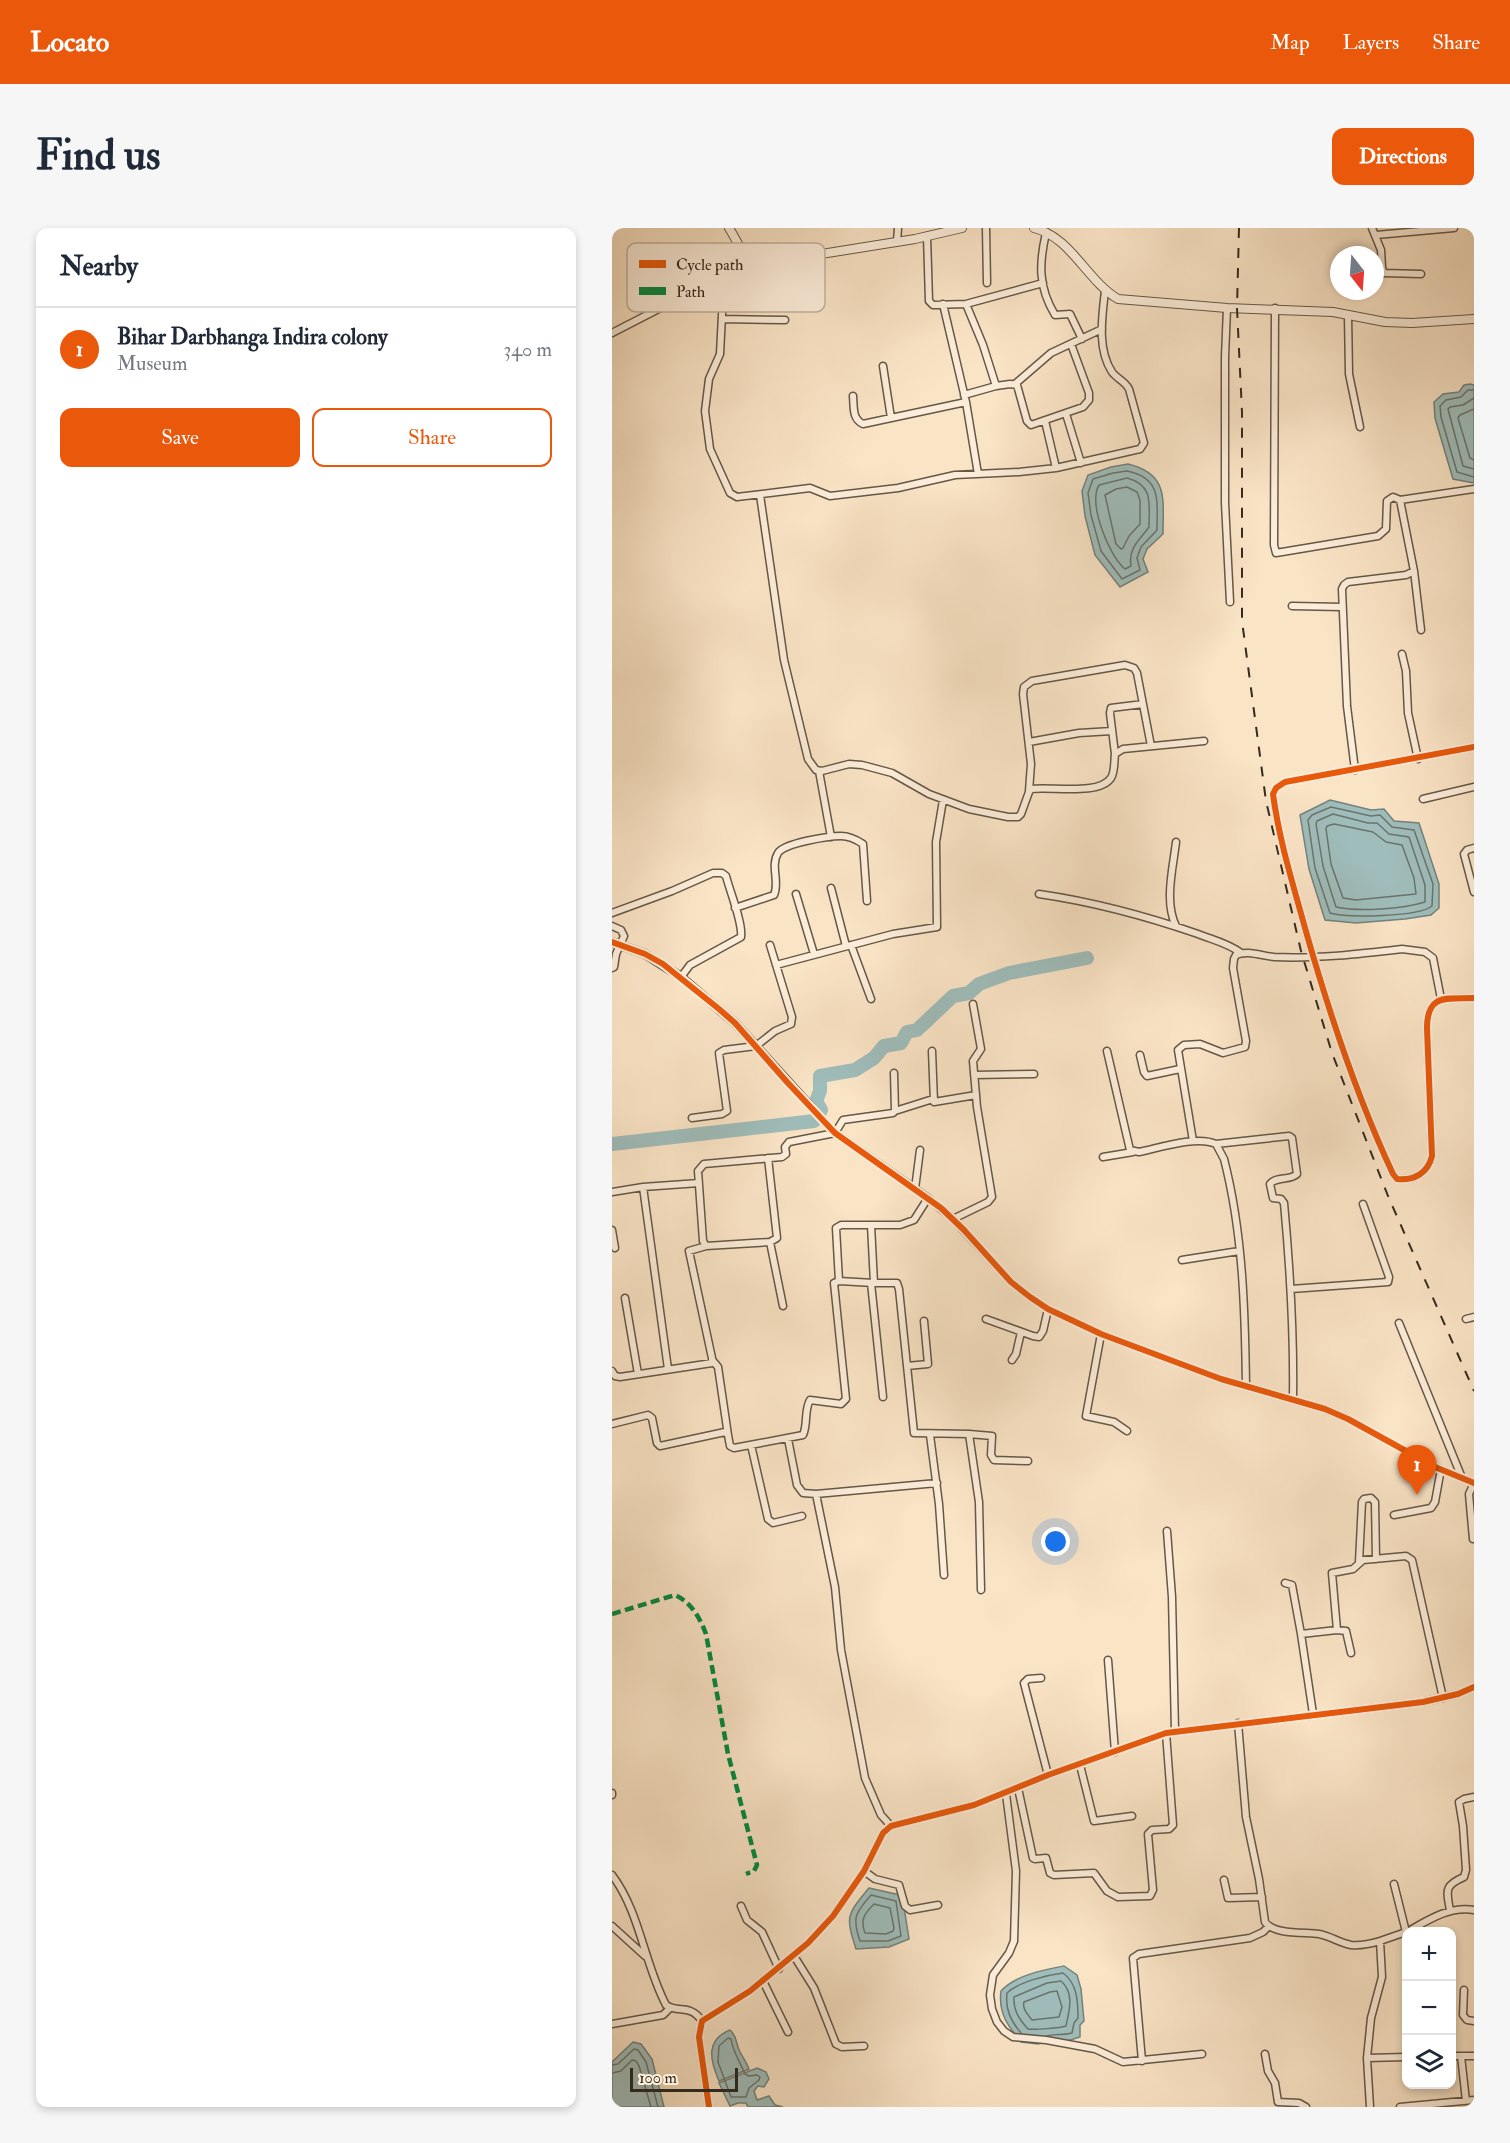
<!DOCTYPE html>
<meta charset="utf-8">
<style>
body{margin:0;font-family:"IM FELL Double Pica",serif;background:#f6f6f7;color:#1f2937}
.controls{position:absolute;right:18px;bottom:18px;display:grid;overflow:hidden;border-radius:12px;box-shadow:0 3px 9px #0003}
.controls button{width:54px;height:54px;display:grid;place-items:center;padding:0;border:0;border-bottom:2px solid #e0e1e3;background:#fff;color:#1f2937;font:30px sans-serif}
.compass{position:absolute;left:718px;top:18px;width:54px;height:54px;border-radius:50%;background:#fff;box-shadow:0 3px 9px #0003;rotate:163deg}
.scale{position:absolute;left:18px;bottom:15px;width:108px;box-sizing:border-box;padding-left:6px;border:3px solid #342a1d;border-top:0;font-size:16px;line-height:21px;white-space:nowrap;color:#342a1d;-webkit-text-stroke:4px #fcedda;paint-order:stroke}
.you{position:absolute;left:444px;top:1314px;width:21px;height:21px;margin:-15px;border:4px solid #fff;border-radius:50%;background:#1a73e8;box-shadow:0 0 0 9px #1a73e833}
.badge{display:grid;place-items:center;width:39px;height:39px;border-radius:50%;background:#ea580c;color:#fff;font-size:20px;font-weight:700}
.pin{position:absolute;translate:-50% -50px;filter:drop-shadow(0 2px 3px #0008)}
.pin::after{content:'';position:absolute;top:32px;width:21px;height:18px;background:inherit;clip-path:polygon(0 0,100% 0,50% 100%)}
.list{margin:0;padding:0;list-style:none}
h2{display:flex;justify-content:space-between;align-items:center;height:78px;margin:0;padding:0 24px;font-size:26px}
h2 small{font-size:20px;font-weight:400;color:#747a83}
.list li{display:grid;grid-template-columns:39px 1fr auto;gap:18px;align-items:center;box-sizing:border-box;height:84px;padding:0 24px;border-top:2px solid #e0e1e3}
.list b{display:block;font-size:22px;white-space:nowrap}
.list p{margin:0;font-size:20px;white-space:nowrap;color:#747a83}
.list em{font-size:20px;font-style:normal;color:#747a83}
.actions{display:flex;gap:12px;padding:18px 24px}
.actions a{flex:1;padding:14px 0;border:2px solid #ea580c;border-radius:12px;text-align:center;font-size:21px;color:#ea580c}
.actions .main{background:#ea580c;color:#fff}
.icon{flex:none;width:33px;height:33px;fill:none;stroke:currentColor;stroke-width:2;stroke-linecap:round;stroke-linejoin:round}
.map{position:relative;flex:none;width:862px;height:1879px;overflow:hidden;border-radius:12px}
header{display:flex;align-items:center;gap:36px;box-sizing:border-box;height:84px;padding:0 30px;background:#ea580c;color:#fff}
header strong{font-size:28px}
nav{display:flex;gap:33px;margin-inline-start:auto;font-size:21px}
.intro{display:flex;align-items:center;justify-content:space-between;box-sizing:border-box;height:144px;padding:0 36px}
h1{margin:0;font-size:42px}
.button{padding:15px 27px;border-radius:12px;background:#ea580c;color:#fff;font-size:21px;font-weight:700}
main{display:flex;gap:36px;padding:0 36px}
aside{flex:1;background:#fff;border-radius:12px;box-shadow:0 3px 9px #0003}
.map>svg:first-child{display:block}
</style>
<header>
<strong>Locato</strong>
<nav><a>Map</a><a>Layers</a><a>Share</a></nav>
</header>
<div class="intro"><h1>Find us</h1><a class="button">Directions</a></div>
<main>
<aside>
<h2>Nearby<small></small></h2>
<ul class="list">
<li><span class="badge">1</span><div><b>Bihar Darbhanga Indira colony</b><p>Museum</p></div><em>340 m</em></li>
</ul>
<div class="actions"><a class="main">Save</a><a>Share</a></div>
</aside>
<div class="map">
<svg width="862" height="1879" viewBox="0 0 862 1879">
<rect width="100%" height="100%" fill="#fae4c6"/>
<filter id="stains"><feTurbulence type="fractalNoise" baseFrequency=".00333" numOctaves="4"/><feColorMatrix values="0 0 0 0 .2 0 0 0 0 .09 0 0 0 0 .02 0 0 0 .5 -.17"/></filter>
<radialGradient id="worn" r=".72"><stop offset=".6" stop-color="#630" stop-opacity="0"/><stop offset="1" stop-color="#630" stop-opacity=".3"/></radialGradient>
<path fill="#9fbdbb" stroke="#74827c" stroke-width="1.5" d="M858 156 862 157V255L841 251 823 190 822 174 831 166 847 164 852 157Z
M516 236C557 246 551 271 551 306L535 321 531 331 536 344 508 359 483 327 473 288 470 263 476 247 499 239Z
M718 572 759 582 772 581 782 593 807 595 827 656V680L819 687 793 691 744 695 713 692 697 641 688 587Z
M257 1660 288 1667 291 1673 297 1711 277 1719 244 1721C233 1687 235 1687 257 1660Z
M452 1738 465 1747 469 1761 472 1793 468 1797V1809L449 1815 442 1812 426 1816 409 1814C396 1798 386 1785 389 1763 404 1747 431 1742 452 1738Z
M118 1802C126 1809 123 1815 128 1824 131 1830 134 1833 137 1841L107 1853C98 1832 93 1812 118 1802Z
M21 1814 29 1816 40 1831 52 1879H0V1834Z
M145 1840 154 1844 157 1851 152 1859 146 1858 142 1863 145 1872 157 1868 163 1877 171 1879H136L134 1875H126L118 1878 107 1855Z"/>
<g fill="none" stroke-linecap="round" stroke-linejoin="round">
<path stroke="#6a746c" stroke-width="1.5" d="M862 162H856L849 169 834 172 828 178 829 189 845 244 862 249
M862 170 851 177 838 179 836 181 851 238 862 241
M862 181 848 187 846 190 858 230 862 232
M515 243C550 250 545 273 545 302L529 319 525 330 528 342 510 351 489 323 479 287 476 265 481 251 501 245Z
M515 250C542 257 537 276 537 299 528 312 516 319 519 338L513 341C497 328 476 276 487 257Z
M515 259 525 264 528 272V296L517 308 511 320 509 321 504 316 493 267 504 261Z
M719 579 759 588 768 587 780 599 802 602 821 656 820 678C807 689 735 690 718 685L703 640 696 592 700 587Z
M721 586 756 595H765L777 606 797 609 813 657V674C790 681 747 684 724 679L711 638 704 596 705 593Z
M722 596 761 604 774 614 790 617 802 650 804 666 744 672 731 670 719 636 714 601 715 598Z
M259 1667 284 1673 289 1708 276 1713H248C240 1690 243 1685 259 1667Z
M262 1676 278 1680 282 1700 281 1703 274 1706 253 1705C248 1692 252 1686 262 1676Z
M449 1753C463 1765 457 1783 454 1798 448 1800 422 1802 416 1801 407 1791 401 1782 402 1769L435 1755Z
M445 1763 450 1779 447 1789 420 1792C416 1787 410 1781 412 1774L438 1764Z
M409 1805C399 1793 393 1782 395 1765 406 1754 435 1747 451 1745 465 1755 466 1773 466 1790L462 1795 460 1805C449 1808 445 1805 435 1808
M116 1810 119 1811C121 1824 128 1834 133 1846L137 1848 145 1847 148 1849 147 1852 137 1860 134 1869H119L106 1834 107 1818Z
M0 1837 6 1836 22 1821 26 1822 34 1834 46 1879
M0 1845 9 1843 20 1832 24 1833 27 1838 39 1879"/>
<path stroke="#9fbdbb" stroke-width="14" d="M0 916 202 893 209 882 204 873 208 863V848L243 842 262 830 272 818 289 815 295 804 305 802 341 768 357 765 367 756 397 745 475 730"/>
<defs>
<path id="minor" d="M374 0 375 55
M760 0 769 22 770 40 772 45 809 46
M434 5C427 35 426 59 443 87L458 86 470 111
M764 7 842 0
M315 8 317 73 321 77 354 76 371 117 384 158 398 156 405 157 415 193 419 197 471 179 477 172V165L459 116
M285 14 286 0
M112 48 108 126 97 151 93 183 98 221 118 265 125 269 198 260 218 268 286 260 343 247 407 244 444 240 528 221 532 215 517 161C513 153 505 151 500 144 485 121 490 89 493 63
M331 76 354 174
M354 76 431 55
M615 80 613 129V275L618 374
M663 80 662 317 664 325 766 308 774 301 775 273 781 269 788 272 862 261
M736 87 737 146 748 199
M110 91 173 92
M0 105 97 55 140 35
M271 138 279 190
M403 156 439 125 490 101
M352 167 384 158
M241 168C242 179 240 191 251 196L354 174 366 246
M454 186 469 235
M433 193 444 240
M148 267 172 432 196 531 204 542 210 543 237 536 250 537 280 545 317 566 357 581 396 589H406L409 586 417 564 419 561C438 558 487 568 499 550 503 544 502 533 503 526L511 521 592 513
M802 343 809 402
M680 378 730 379
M790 426 794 443 796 485 806 531
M417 514 467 505 500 503
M862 519 673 554 664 560 661 566C667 612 681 656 693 700 717 785 744 867 781 946L785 951C802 953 816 945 820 928L815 800C815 765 835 771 862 770
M503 526 498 485 499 480 531 476
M743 542 735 478 730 361 732 357 736 354 794 347 802 343 788 272
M207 543 219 609
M417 563 419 536 411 466 412 459 420 453 513 437 522 440 525 445 539 518
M811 571 862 559
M862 620 855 622 852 626 862 664
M219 660 234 718
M184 666 202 726
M427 666C482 674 534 688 586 706 601 712 616 715 629 725
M123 680 162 667C168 654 158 638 166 625 172 615 217 608 229 608 236 608 245 612 251 616L255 673
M0 685 60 663 101 645H110L114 648C118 664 131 695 129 709L78 737 69 749
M0 698 9 702 12 708 4 726 2 739 0 740
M564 698C552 674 561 640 564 614
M239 717 259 771
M164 737 281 706 325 699 324 614 331 572
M320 823 322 874 364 867
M495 823 518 922 527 924C547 920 585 907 604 916L612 931C631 1005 633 1082 634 1158
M528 827 532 844 535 848 568 841
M362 847 422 846
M199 879 223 905 316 970 341 991 399 1054 418 1069 436 1081 489 1106 609 1151 713 1181 736 1191 823 1239 862 1255
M283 883 321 871
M80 890 110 886 115 883 107 825 112 822 144 818 163 803 179 796 180 789 158 717
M581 913 566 822 572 817 588 816 611 825 633 819 634 813 621 740 622 731 624 727C635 722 650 728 662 729 704 731 748 726 790 721L813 724 821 730 829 771
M604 916 677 908 680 910 685 946C678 953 664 948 658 956L661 970 669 971 672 975C678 1040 682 1105 681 1170
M491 929 521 924
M156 930 165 1010 158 1014 94 1018 91 1013 86 943 92 936 170 929 174 926 173 919 177 914 223 905 231 892 281 885 283 883 282 845
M31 959 56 1141
M303 961 308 922
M0 964 31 959 87 955
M316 970 302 992 288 997H259L262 1055H285L287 1061 302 1205 357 1206 367 1274 369 1362
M341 991 376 974 380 969 365 879 361 833 369 821 361 776
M0 1002 3 1020
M158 1014 171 1078
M570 1032 627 1023
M227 1053 224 1000 229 997H259
M259 1055 271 1169
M679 1061 776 1054 777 1049 751 976
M13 1070 26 1146
M374 1091 421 1108 427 1109 431 1103 436 1081
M854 1091 862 1089
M787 1095 850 1250
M489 1106 474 1188 502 1194 515 1203
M400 1132 404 1126 409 1104
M101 1133 106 1139 116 1207
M295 1138 316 1136 312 1093
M0 1143 3 1148 8 1149 100 1135V1130L77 1023 94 1018
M0 1196 36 1187 40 1190 45 1215 48 1218 113 1204 116 1207 118 1218 122 1220 191 1207C196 1196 192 1182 198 1172L229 1176 234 1171 222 1055 227 1053 262 1055
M357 1206 380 1208 379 1227 382 1232 416 1233
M318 1207 327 1276 332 1347
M176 1211 185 1257 191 1265 204 1266 325 1255
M139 1217 156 1291 161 1295 190 1288
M204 1266 223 1359 229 1422 253 1550 269 1587 279 1598
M782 1287 819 1280 823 1274 829 1241
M555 1303 560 1369 563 1503
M861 1311 857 1266 862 1255
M747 1334 750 1274 752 1271 759 1270 763 1274 764 1331
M673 1355 680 1357 689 1406
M725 1402 734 1403 739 1425
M496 1432 503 1524
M429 1450 416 1451 412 1455 436 1547
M701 1486 689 1406 725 1402 720 1345 741 1341 751 1332 794 1328 800 1332 831 1470
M626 1495 634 1589 647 1651 653 1694C662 1707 693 1704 707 1706 718 1708 728 1715 739 1717 749 1718 758 1716 768 1713L770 1749 759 1790 755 1830 758 1879
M468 1537 482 1593 520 1588
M406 1560 421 1630 423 1631 434 1630 438 1645 442 1647 482 1645 495 1663 506 1669 538 1668 541 1662 536 1606 540 1602 557 1601 561 1597 554 1505
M0 1565V1567
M394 1566 404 1643 402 1713 397 1725 381 1747 378 1767 380 1781 385 1794 392 1803 401 1809 434 1812 483 1821 511 1834 590 1826
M252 1643 263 1651 287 1657 293 1678 298 1682 326 1677
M0 1647C28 1684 32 1735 54 1777 67 1786 77 1775 90 1793
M612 1652 616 1670 650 1669
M782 1656 794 1704
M129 1678 135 1692 150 1704 167 1741
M838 1683C835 1663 831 1658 852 1649L854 1642 851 1598 847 1574 852 1571 862 1569
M0 1698 33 1728
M795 1704C816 1692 837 1678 862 1682
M768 1713 794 1704
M182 1728 202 1760 224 1816 230 1819 252 1818
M151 1753 176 1804
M852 1762 851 1787 855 1792 862 1793
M0 1796 51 1787 58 1780
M653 1826 656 1843 663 1855 666 1874 687 1875 694 1879
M840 1828H862
M849 1828 854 1873
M755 1830 794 1829
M530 1833 521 1730 527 1726 638 1710 651 1704 656 1699
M97 1879 87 1809 90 1793 138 1763 196 1715 221 1688 252 1643 271 1605 279 1598 362 1577 436 1547 554 1505 811 1474 846 1466 862 1459
M788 1879 862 1872"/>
<path id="tertiary" d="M117 0C125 12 132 33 147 36L303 11 350 0
M422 0C459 9 475 53 506 71L615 80 721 84 773 94 800 95 862 91
M0 714 33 726 69 749 123 795 199 879"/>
</defs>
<use href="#minor" stroke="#665847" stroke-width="9"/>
<use href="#tertiary" stroke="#665847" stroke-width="10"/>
<use href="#minor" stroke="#fcedda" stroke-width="6"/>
<use href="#tertiary" stroke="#fcedda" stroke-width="8"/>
<path stroke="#342a1d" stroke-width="2" stroke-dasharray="10 10" stroke-linecap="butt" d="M627 0 625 80 630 184V393L654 573 689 723 720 825 776 968 862 1163"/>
<path stroke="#00873e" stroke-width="4.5" stroke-dasharray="9 4.5" stroke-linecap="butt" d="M0 1386 63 1367C79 1374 88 1390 94 1406L116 1526 145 1637 142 1643 134 1646"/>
<defs>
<path id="cycleway" d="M862 519 673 554 664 560 661 566C667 612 681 656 693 700 717 785 744 867 781 946L785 951C802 953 816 945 820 928L815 800C815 765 835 771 862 770
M0 714 33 726 51 736 107 781 123 795 175 854 223 905 329 980 352 1002 399 1054 418 1069 436 1081 489 1106 609 1151 713 1181 736 1191 823 1239 862 1255
M97 1879 87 1809 90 1793 138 1763 196 1715 221 1688 252 1643 271 1605 279 1598 362 1577 436 1547 554 1505 811 1474 846 1466 862 1459"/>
</defs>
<use href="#cycleway" stroke="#fcedda" stroke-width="10"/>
<use href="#cycleway" stroke="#e8590c" stroke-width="6"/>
</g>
<rect x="15" y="15" width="198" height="69" rx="9" fill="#fcedda" stroke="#c0b2a1" stroke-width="1.5"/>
<rect x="27" y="32" width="27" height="8" fill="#e8590c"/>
<rect x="27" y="59" width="27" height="8" fill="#00873e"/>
<g font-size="16" fill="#342a1d">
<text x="64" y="42">Cycle path</text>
<text x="64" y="69">Path</text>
</g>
<rect width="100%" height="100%" filter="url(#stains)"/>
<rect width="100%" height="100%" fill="url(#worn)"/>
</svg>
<div class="controls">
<button>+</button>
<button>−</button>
<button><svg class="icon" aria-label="layers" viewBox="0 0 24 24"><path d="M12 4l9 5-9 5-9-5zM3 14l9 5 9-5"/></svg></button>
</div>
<svg class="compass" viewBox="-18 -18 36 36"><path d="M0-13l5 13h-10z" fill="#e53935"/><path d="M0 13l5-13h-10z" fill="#747a83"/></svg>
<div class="scale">100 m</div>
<div class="you"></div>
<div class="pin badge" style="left:805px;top:1267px">1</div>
</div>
</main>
